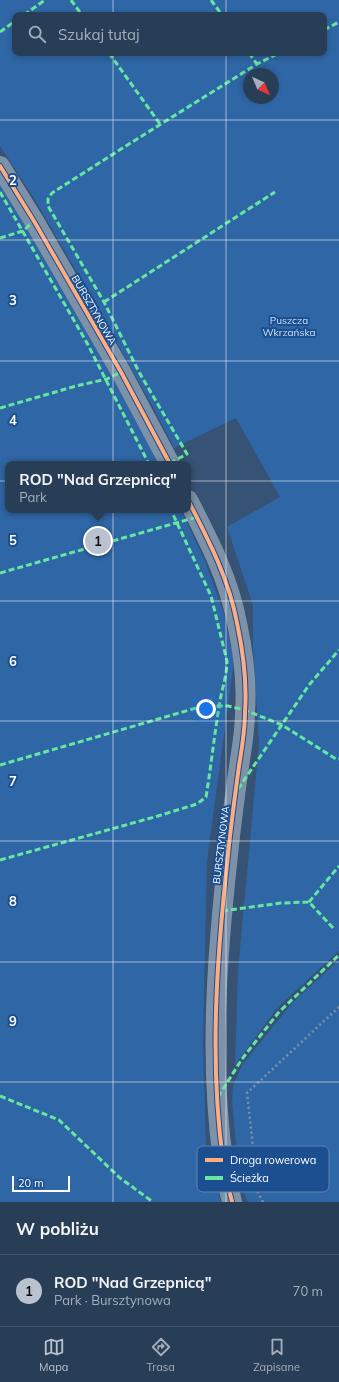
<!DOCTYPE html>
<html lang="pl">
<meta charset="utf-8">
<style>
body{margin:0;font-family:Mulish,sans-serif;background:#344961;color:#f1f3f6}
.compass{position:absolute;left:243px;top:68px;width:36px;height:36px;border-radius:50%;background:#283e57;box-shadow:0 2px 6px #0003;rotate:136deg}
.scale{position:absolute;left:12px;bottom:10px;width:58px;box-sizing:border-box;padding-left:4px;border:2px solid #fff;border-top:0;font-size:11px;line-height:14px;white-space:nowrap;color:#fff;-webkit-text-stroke:3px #1b4f8f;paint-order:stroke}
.you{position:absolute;left:206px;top:709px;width:14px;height:14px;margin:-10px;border:3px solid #fff;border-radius:50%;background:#1a73e8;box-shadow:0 0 0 6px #1a73e833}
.badge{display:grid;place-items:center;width:26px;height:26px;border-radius:50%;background:#b9c2ce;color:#111;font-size:13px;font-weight:700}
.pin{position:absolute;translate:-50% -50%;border:2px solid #fff;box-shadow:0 1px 4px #0006}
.popup{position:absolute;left:5px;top:461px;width:186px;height:52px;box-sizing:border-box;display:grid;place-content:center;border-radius:8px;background:#283e57;filter:drop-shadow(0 1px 3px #0005);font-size:13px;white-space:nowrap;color:#a5aeba}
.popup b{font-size:15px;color:#f1f3f6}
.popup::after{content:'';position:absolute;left:50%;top:100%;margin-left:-8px;border:8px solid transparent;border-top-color:#283e57}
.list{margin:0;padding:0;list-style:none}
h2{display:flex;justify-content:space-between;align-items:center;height:52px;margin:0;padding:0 16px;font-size:17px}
h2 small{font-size:13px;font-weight:400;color:#a5aeba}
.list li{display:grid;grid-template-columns:26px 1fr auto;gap:12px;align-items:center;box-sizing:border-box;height:72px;padding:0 16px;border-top:1px solid #44576d}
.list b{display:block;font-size:15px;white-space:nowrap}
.list p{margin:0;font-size:13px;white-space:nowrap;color:#a5aeba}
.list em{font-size:13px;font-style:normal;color:#a5aeba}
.icon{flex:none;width:22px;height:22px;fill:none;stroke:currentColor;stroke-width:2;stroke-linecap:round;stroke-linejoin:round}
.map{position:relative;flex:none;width:339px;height:1202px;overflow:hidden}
.search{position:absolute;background:#283e57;box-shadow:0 2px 6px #0003;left:12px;right:12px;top:12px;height:44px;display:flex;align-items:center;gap:10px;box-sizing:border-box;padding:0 14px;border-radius:8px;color:#a5aeba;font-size:15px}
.sheet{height:124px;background:#283e57}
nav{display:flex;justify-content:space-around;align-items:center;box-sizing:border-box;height:56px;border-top:1px solid #44576d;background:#283e57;font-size:11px;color:#a5aeba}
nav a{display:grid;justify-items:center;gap:2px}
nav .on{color:#b9c2ce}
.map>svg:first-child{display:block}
</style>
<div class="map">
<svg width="339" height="1202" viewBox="0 0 339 1202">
<rect width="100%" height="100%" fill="#365274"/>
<path fill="#2f66a5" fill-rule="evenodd" d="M0 0H339V951L278 1007 235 1065 238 970 259 743 253 646V605L227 527 280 497 236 418 174 448 153 407 74 267 35 200 0 146ZM15 15H324V53H15ZM249 74H273V98H249Z
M0 184C58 274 109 369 159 464H8V510H181L205 561 224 614 234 661 207 861 203 1042 206 1148 221 1202H0Z
M339 960V1202H248L241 1187 238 1167 232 1100 233 1086 242 1065 292 1003Z"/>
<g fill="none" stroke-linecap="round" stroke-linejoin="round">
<path stroke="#7d92a8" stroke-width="2.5" stroke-dasharray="2 3" stroke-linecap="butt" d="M263 1202 258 1193 247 1093 339 1007"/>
<path stroke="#7d92a8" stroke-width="20" d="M0 166 34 221 121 372 170 464
M188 500C208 539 229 579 237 623 243 651 247 684 245 712 245 730 242 748 239 766 235 795 231 825 228 855 217 955 209 1059 223 1160 224 1174 229 1188 232 1202"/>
<path stroke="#66e7a1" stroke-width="3" stroke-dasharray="6 3" stroke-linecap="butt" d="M71 0 82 15
M211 0 222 15
M24 15 45 0
M324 30 339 22
M0 32 15 21
M109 53 160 124
M249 53 257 64
M0 192 87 343 149 464
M0 238 23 231 34 221
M104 302 275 192
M0 408 76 386 107 379 121 372
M170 463 187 454 139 372 104 302 48 206V199L52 193 129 144 257 64 279 53
M0 573 197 517
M0 765 203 706H228L245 710 282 725 336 759H339
M238 789 309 685 339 650
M0 860 158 816 197 804 206 797C211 767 214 737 219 707 221 691 227 677 227 661L211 596 171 510
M309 902 339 866
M222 911 281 903 309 902 334 929
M0 1096 59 1120 120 1178 153 1202
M218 1097 242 1059 279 1012 339 955"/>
<defs>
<path id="cycleway" d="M0 166 34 221 121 372 170 464
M188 500C208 539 229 579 237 623 243 651 247 684 245 712 245 730 242 748 239 766 235 795 231 825 228 855 217 955 209 1059 223 1160 224 1174 229 1188 232 1202"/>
</defs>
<use href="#cycleway" stroke="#1b4f8f" stroke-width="6"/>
<use href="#cycleway" stroke="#ffac80" stroke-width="4"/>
</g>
<path fill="none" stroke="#fff" stroke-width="1" stroke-opacity="0.55" d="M113 0V15M226 0V15M113 53V1202M226 53V1202M0 120H339M0 240H339M0 361H339M0 481H339M0 601H339M0 721H339M0 841H339M0 962H339M0 1082H339"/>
<g text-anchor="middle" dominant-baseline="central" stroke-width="4" stroke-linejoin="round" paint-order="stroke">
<g font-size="10" fill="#fff" stroke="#1b4f8f">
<text transform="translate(94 310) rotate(60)">BURSZTYNOWA</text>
<text transform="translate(221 845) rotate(-83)">BURSZTYNOWA</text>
</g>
<g font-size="10" fill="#cfe3fa" stroke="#1b4f8f">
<text x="289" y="320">Puszcza<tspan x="289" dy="12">Wkrzańska</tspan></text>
</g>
</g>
<rect x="197" y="1146" width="132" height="46" rx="6" fill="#1b4f8f" stroke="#5f84b1" stroke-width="1"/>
<rect x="205" y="1158" width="18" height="4" fill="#ffac80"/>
<rect x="205" y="1176" width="18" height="4" fill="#66e7a1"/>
<g font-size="11" fill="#fff">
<text x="230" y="1164">Droga rowerowa</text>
<text x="230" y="1182">Ścieżka</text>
</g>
<g font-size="13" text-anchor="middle" font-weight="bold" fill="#fff" stroke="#1b4f8f" stroke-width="4" stroke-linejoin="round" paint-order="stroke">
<text x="13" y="185">2</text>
<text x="13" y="305">3</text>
<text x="13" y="425">4</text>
<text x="13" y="545">5</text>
<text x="13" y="666">6</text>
<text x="13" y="786">7</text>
<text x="13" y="906">8</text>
<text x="13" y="1026">9</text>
</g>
</svg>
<svg class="compass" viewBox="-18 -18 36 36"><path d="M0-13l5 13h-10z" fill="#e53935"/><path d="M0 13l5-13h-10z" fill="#a5aeba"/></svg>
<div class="scale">20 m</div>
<div class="you"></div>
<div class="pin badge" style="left:98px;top:541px">1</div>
<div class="popup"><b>ROD &quot;Nad Grzepnicą&quot;</b>Park</div>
<div class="search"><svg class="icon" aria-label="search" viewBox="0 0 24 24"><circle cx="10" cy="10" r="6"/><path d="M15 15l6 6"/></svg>Szukaj tutaj</div>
</div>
<section class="sheet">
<h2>W pobliżu<small></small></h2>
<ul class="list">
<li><span class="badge">1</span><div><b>ROD &quot;Nad Grzepnicą&quot;</b><p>Park · Bursztynowa</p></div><em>70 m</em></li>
</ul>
</section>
<nav>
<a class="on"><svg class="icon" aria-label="map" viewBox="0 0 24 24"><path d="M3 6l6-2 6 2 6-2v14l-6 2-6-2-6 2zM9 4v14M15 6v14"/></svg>Mapa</a>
<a><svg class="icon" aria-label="directions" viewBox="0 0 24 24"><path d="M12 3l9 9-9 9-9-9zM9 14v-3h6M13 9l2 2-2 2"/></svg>Trasa</a>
<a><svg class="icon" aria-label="saved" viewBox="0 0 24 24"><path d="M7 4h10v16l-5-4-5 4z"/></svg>Zapisane</a>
</nav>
